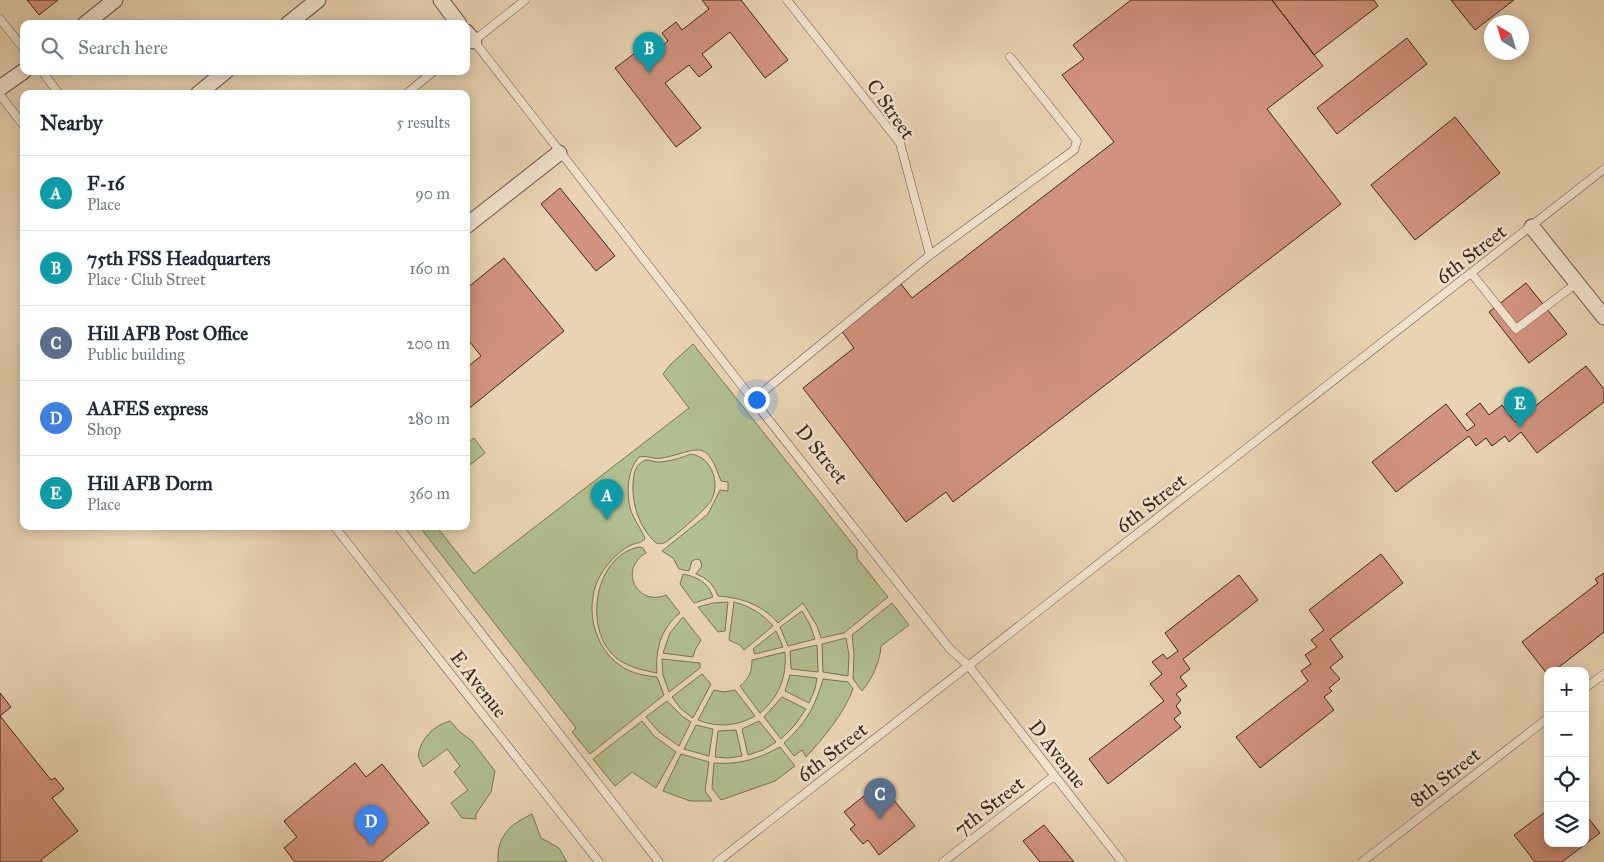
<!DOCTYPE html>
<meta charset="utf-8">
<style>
body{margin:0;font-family:"IM FELL Great Primer",serif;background:#f6f6f7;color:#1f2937}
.controls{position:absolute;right:15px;bottom:15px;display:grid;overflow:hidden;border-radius:10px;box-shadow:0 2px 12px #0003}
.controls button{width:45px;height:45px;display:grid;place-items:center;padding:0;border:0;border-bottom:1px solid #e0e1e3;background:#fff;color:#1f2937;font:25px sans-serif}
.compass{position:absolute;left:1484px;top:15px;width:45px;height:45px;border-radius:50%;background:#fff;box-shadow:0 2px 12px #0003;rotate:322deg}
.you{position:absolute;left:756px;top:399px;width:18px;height:18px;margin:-12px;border:4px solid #fff;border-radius:50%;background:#1a73e8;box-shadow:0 0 0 8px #1a73e833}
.badge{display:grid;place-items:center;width:32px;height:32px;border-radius:50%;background:#8f2418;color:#fff;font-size:16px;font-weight:700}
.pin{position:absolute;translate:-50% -41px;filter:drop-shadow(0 1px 2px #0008)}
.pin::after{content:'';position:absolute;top:26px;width:18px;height:15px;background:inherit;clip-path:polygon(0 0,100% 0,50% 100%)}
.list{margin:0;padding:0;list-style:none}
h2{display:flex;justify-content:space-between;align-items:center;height:65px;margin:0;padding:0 20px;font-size:21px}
h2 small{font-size:16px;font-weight:400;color:#747a83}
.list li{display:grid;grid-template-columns:32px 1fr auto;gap:15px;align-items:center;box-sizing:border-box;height:75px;padding:0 20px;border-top:1px solid #e0e1e3}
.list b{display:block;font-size:19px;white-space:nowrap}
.list p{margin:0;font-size:16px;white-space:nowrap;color:#747a83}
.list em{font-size:16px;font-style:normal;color:#747a83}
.icon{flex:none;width:28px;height:28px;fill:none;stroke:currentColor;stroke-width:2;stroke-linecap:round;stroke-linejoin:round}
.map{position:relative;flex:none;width:1604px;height:862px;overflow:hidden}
.search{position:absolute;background:#fff;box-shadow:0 2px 12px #0003;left:20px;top:20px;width:450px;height:55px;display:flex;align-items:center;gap:12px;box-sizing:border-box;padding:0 18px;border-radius:10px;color:#747a83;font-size:19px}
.panel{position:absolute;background:#fff;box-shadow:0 2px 12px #0003;left:20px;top:90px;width:450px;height:440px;border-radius:10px}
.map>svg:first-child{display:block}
</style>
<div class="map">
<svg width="1604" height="862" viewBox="0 0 1604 862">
<rect width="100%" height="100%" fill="#e9d3b2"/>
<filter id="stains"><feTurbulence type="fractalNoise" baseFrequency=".004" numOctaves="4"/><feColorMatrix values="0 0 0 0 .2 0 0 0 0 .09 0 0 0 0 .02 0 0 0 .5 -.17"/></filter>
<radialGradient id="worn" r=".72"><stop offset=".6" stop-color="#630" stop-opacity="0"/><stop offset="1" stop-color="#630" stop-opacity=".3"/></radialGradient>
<path fill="#b1be90" stroke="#767358" d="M693 344 857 550V558L888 597 844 633 821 638 817 626 803 603 778 623C761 604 742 598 718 596 713 584 707 578 696 574L702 566 700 560 696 559 692 561 689 571 679 569 673 558 662 551 708 514 720 490 728 491V482L721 481C705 436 699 451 662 458 655 460 647 455 639 457 627 470 626 494 631 511 634 519 640 528 644 536L645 539C641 543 636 543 631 545 620 550 610 561 603 571 582 602 592 649 624 668 635 674 646 676 657 677L664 695 590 754 572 732 576 728 419 526H436L474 574 689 408 663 374 670 365Z
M474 438 485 453 466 468V444Z
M691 454C700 456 705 459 710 467 716 477 717 490 711 501 706 509 672 539 664 543 659 544 660 544 656 543 639 527 632 505 633 483 634 475 634 467 642 462 646 458 651 461 657 462 668 462 681 458 691 454Z
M640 547 643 548 646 553C618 569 637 607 666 595L680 613C661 628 655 650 657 673 641 670 625 666 614 656 583 627 595 554 640 547Z
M683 574C697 577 708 582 713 597L694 603 680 584Z
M728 602 725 631 718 632 698 607 713 603Z
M734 602C749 606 762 613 773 626L744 650 740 645 729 640Z
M892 603 909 625 881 646C880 662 872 679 862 691L853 679 854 654 852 635Z
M802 611 810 625 815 639 788 646 780 627Z
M683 617 701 640 695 650 693 657 663 653 670 633Z
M776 631 783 647 755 654 753 649Z
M846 638 849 655 848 676 823 672 822 644Z
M817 645 818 672 791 669 790 651Z
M785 652C787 677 779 697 760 713L740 686C749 679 752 671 752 660Z
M662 659 700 663V668L669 692 663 675Z
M702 674 711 684 693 718 681 709 672 697Z
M790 675 817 678 815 689 809 703 785 691Z
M823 679 848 682 853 689C843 715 825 736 806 757L802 750 794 756 784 743C806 723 815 707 823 679Z
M714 690 724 692 735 690 755 716C737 726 718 728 698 720Z
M782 697 806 709 795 725 781 739 764 717Z
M667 701 682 716 691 722 679 746 659 732 646 717Z
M450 721 460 732 472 741 495 771 491 792 476 814V819L462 818 451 803 468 790 454 772 460 766 447 749 423 767 418 756C421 738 433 726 450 721Z
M642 721 654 736 676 752 656 788 632 772 615 786 593 759Z
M759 721 776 742 763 750 748 755 742 729Z
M696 725 713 729 709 756 684 749Z
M736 730 742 756 728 758 715 757 718 731Z
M780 747 795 766 775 781 721 800 712 788 714 763C739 765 758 759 780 747Z
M681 754 709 762 705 791 712 801H690L663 791Z
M532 814 541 838 559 848 567 862H498C497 836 509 825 532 814Z"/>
<path fill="#d2937f" stroke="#3a2821" d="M27 0H58L39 15Z
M702 0H741L788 60 765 78 730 32 702 54 712 67 699 77 689 65 665 83 701 128 676 147 615 68 639 50 645 59 668 41 662 33 676 22 682 30 709 9Z
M1131 0H1272L1323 66 1267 109 1341 204 953 502 946 492 906 522 803 388 854 348 841 330 901 284 912 298 1114 142 1062 75 1084 59 1073 45Z
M1272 0H1374L1378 6 1314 55Z
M1451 0H1514L1475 30Z
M1407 38 1427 64 1337 134 1317 108Z
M1455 117 1500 173 1415 240 1371 185Z
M560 188 615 256 596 271 541 204Z
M504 258 564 331 466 411V368L481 356 466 337V289Z
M1526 283 1567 334 1529 363 1489 312Z
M1586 366 1604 389V402L1537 453 1521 432 1509 442 1505 436 1492 446 1486 438 1476 446 1469 436 1396 492 1372 462 1446 404 1467 431 1475 425 1466 414 1480 403 1489 415 1502 405 1515 422Z
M1381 554 1403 583 1330 639 1343 657 1330 667 1340 679 1329 688 1332 691 1324 697 1334 710 1260 768 1236 737 1308 681 1301 671 1311 664 1305 655 1317 647 1311 640 1324 630 1309 610Z
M1604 573V632L1554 671H1548V675L1522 642 1598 583 1595 579Z
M1239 575 1258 600 1183 659 1190 669 1180 677 1187 686 1176 694 1181 700 1176 706 1181 713 1174 719 1181 727 1108 784 1089 759 1164 701 1150 684 1162 674 1152 662 1163 654 1167 659 1178 651 1165 633Z
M0 693 11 707 0 716Z
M0 716 51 780 55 778 64 789 52 798 78 831 41 860 42 862H0Z
M355 763 366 777 382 764 429 823 381 862H295L284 848 297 837 284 821Z
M880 783 915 826 879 855 868 840 863 844 850 829 855 825 844 812Z
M1548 810V843H1585V814L1600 833 1562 862H1535L1514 835Z
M1044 825 1074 862H1040L1023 841Z"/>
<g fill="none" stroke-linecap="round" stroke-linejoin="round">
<defs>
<path id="service" d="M787 0 900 143 930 255
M0 19 24 49
M474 41 753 400 950 649 969 666 1122 862
M466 47 525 0
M42 71 59 94
M406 94 434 71
M0 95 24 126
M1472 274 1516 329 1577 283
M753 400 930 255 1074 150 1077 141 1010 57
M334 526 599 862
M398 526 659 862
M1585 688 1604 674
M717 862 1604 169
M943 862 1054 776
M1362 862 1548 718"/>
<path id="minor" d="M441 0 459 24
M85 24 115 0
M288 24 318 0
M466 32 474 41
M0 88 24 71
M198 94 226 71
M466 226 559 153
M1532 227 1604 317"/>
</defs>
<use href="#service" stroke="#665345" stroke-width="9"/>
<use href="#minor" stroke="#665345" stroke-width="17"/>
<use href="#service" stroke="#f1e2cd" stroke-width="8"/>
<use href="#minor" stroke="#f1e2cd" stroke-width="15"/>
</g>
<g text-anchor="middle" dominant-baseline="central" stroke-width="5" stroke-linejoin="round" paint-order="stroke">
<g font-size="20" fill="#3a2821" stroke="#f1e2cd">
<text transform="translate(891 109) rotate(55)">C Street</text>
<text transform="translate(1471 254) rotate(-38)">6th Street</text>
<text transform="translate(822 454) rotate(51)">D Street</text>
<text transform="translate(1151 503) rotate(-38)">6th Street</text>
<text transform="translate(479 684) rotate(52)">E Avenue</text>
<text transform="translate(832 752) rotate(-38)">6th Street</text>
<text transform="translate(1058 754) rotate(52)">D Avenue</text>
<text transform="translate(1445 777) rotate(-38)">8th Street</text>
<text transform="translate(989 806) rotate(-38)">7th Street</text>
</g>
</g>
<rect width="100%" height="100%" filter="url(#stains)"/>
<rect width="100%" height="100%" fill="url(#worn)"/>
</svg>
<div class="controls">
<button>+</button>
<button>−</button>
<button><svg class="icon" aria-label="locate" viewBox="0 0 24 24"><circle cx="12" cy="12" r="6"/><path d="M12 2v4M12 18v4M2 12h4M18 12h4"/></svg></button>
<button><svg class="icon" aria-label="layers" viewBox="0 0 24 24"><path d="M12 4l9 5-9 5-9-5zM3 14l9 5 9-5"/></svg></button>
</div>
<svg class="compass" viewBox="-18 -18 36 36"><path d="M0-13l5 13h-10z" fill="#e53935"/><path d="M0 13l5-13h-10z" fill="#747a83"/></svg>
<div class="you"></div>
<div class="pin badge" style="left:607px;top:520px;background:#0f9aa8">A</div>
<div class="pin badge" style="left:649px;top:73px;background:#0f9aa8">B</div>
<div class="pin badge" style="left:880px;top:819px;background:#5c6f8a">C</div>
<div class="pin badge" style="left:371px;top:846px;background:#3f7fe0">D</div>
<div class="pin badge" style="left:1520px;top:428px;background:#0f9aa8">E</div>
<div class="search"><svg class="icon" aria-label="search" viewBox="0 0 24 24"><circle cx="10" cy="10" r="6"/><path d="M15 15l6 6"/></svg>Search here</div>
<section class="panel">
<h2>Nearby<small>5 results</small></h2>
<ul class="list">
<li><span class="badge" style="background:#0f9aa8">A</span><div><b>F-16</b><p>Place</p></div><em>90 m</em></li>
<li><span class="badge" style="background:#0f9aa8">B</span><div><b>75th FSS Headquarters</b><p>Place · Club Street</p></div><em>160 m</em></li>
<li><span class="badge" style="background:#5c6f8a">C</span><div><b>Hill AFB Post Office</b><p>Public building</p></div><em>200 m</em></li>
<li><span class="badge" style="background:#3f7fe0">D</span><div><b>AAFES express</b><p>Shop</p></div><em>280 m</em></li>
<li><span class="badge" style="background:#0f9aa8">E</span><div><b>Hill AFB Dorm</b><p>Place</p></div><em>360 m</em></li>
</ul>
</section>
</div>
